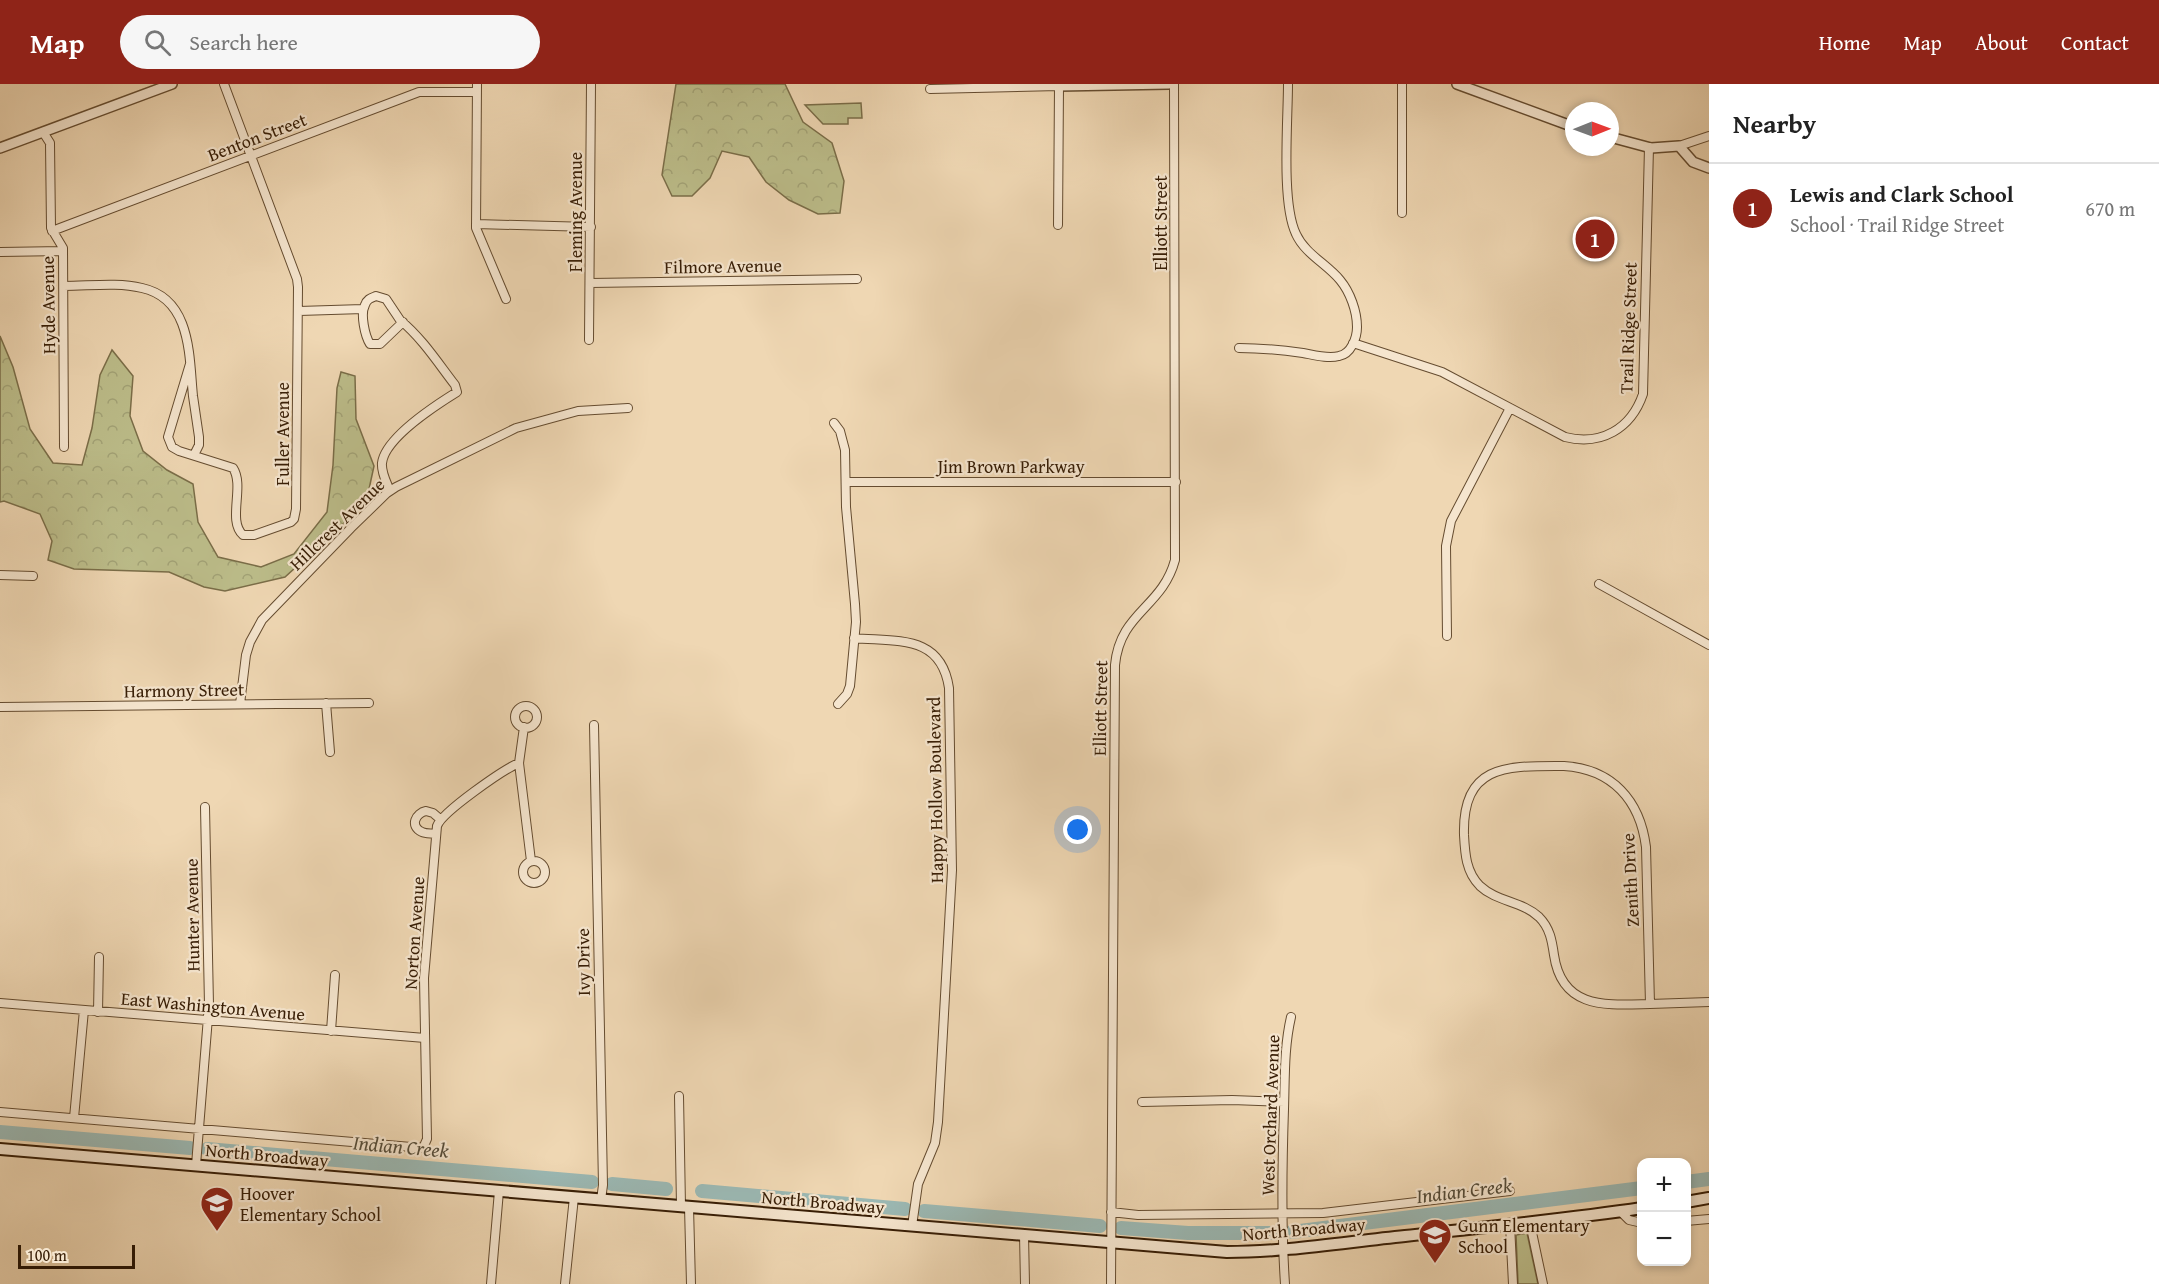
<!DOCTYPE html>
<meta charset="utf-8">
<style>
body{margin:0;font-family:"Gentium Book Plus",serif;background:#f6f6f6;color:#222}
.controls{position:absolute;right:18px;bottom:18px;display:grid;overflow:hidden;border-radius:12px;box-shadow:0 3px 9px #0003}
.controls button{width:54px;height:54px;display:grid;place-items:center;padding:0;border:0;border-bottom:2px solid #e0e0e0;background:#fff;color:#222;font:30px sans-serif}
.compass{position:absolute;left:1565px;top:18px;width:54px;height:54px;border-radius:50%;background:#fff;box-shadow:0 3px 9px #0003;rotate:89deg}
.scale{position:absolute;left:18px;bottom:15px;width:117px;box-sizing:border-box;padding-left:6px;border:3px solid #371d05;border-top:0;font-size:16px;line-height:21px;white-space:nowrap;color:#371d05;-webkit-text-stroke:4px #f5e5ce;paint-order:stroke}
.you{position:absolute;left:1078px;top:746px;width:21px;height:21px;margin:-15px;border:4px solid #fff;border-radius:50%;background:#1a73e8;box-shadow:0 0 0 9px #1a73e833}
.badge{display:grid;place-items:center;width:39px;height:39px;border-radius:50%;background:#8f2418;color:#fff;font-size:20px;font-weight:700}
.pin{position:absolute;translate:-50% -50%;border:3px solid #fff;box-shadow:0 2px 6px #0006}
.list{margin:0;padding:0;list-style:none}
h2{display:flex;justify-content:space-between;align-items:center;height:78px;margin:0;padding:0 24px;font-size:26px}
h2 small{font-size:20px;font-weight:400;color:#767676}
.list li{display:grid;grid-template-columns:39px 1fr auto;gap:18px;align-items:center;box-sizing:border-box;height:90px;padding:0 24px;border-top:2px solid #e0e0e0}
.list b{display:block;font-size:22px;white-space:nowrap}
.list p{margin:0;font-size:20px;white-space:nowrap;color:#767676}
.list em{font-size:20px;font-style:normal;color:#767676}
.icon{flex:none;width:33px;height:33px;fill:none;stroke:currentColor;stroke-width:2;stroke-linecap:round;stroke-linejoin:round}
.map{position:relative;flex:none;width:1709px;height:1200px;overflow:hidden}
header{display:flex;align-items:center;gap:36px;box-sizing:border-box;height:84px;padding:0 30px;background:#8f2418;color:#fff}
header strong{font-size:28px}
nav{display:flex;gap:33px;margin-inline-start:auto;font-size:21px}
.search{width:420px;height:54px;background:#f6f6f6;display:flex;align-items:center;gap:15px;box-sizing:border-box;padding:0 21px;border-radius:33px;color:#767676;font-size:22px}
main{display:flex}
aside{flex:1;background:#fff}
.map>svg:first-child{display:block}
</style>
<header>
<strong>Map</strong>
<div class="search"><svg class="icon" aria-label="search" viewBox="0 0 24 24"><circle cx="10" cy="10" r="6"/><path d="M15 15l6 6"/></svg>Search here</div>
<nav><a>Home</a><a>Map</a><a>About</a><a>Contact</a></nav>
</header>
<main>
<div class="map">
<svg width="1709" height="1200" viewBox="0 0 1709 1200">
<defs>
<pattern id="forest-crowns" width="20" height="18" patternUnits="userSpaceOnUse" patternTransform="scale(1.5)"><rect width="20" height="18" fill="#bcbd8a"/><path d="M2 6a3 3 0 1 1 6 0M12 15a3 3 0 1 1 6 0" fill="none" stroke="#a2a276"/></pattern>
</defs>
<rect width="100%" height="100%" fill="#efd7b3"/>
<filter id="stains"><feTurbulence type="fractalNoise" baseFrequency=".00333" numOctaves="4"/><feColorMatrix values="0 0 0 0 .2 0 0 0 0 .09 0 0 0 0 .02 0 0 0 .5 -.17"/></filter>
<radialGradient id="worn" r=".72"><stop offset=".6" stop-color="#630" stop-opacity="0"/><stop offset="1" stop-color="#630" stop-opacity=".3"/></radialGradient>
<path fill="#bcbd8a" stroke="#7a6d48" stroke-width="1.5" d="M861 19 862 34H848V40H823L805 21Z
M1527 1149 1538 1200H1518L1516 1151Z"/>
<path fill="url(#forest-crowns)" stroke="#7a6d48" stroke-width="1.5" d="M676 0H785L803 38 832 59 844 97 840 129 818 130 789 116 766 98 749 73 722 67 710 94 692 112H672L662 91Z
M0 252 13 283 30 345 53 379 82 381 92 344 100 291 112 266 133 292 130 332 143 367 167 386 193 400 198 438 218 473 261 483 294 470 327 428 333 381 337 304 341 288 355 292 356 335 374 382 366 419 285 493 225 507 204 503 169 488 74 485 48 476 52 457 40 430 4 417 0 418Z"/>
<g fill="none" stroke-linecap="round" stroke-linejoin="round">
<path stroke="#9bb8b3" stroke-width="14" d="M0 1048 190 1064
M207 1065 592 1098
M1686 1098 1709 1095
M612 1100 666 1105
M702 1107 905 1125
M924 1127 1100 1142
M1121 1144 1188 1149H1273
M1292 1148 1642 1104"/>
<defs>
<path id="minor" d="M477 0 476 144 506 215
M930 5 1059 2 1058 141
M43 48 50 59 51 144 63 164 64 363
M1679 62 1709 52
M1402 129V0
M476 140 591 143
M52 147 419 8H477
M0 168 63 167
M590 199 857 195
M64 202C90 202 117 198 142 204 192 215 189 273 193 312 195 326 197 340 199 353V361L194 371
M299 227 363 225
M589 256 591 0
M1353 259 1442 288 1565 353C1601 362 1631 345 1643 310L1649 63
M1239 264C1260 264 1281 266 1303 269 1314 271 1328 275 1339 272 1351 270 1357 254 1357 243 1357 227 1350 208 1340 196 1327 180 1305 170 1296 150 1281 119 1288 37 1288 0
M190 280 168 353 172 363 179 367 233 384C245 402 227 437 243 451H254L291 438 294 435 296 425 298 203 297 195 224 0
M834 339 840 347 845 366 846 423 855 520 856 538 850 602 847 610 838 620
M846 398H1176
M390 407C387 399 381 389 382 379 385 354 436 321 457 308L455 301C438 279 422 254 400 236L386 215 376 212C371 214 367 215 365 221 360 230 365 252 370 260H380L403 238
M0 491 33 492
M1599 500 1709 561
M1447 552 1446 462 1451 437 1510 324
M854 554C897 558 941 550 949 604L952 786 938 1038 935 1059 918 1100 912 1142
M326 619 330 668
M240 620 246 571 250 558 262 536 351 444 387 409 396 403 516 344 578 327 628 324
M515 633a11 11 0 1 1 22 0a11 11 0 1 1-22 0Z
M0 623 369 619
M594 641 603 1101 601 1116
M524 643 519 679 531 777
M1564 682C1612 685 1640 716 1646 763L1650 920C1607 921 1562 926 1554 871 1552 857 1550 844 1539 833 1522 817 1497 818 1480 802 1466 788 1465 770 1464 751 1462 679 1508 682 1564 682Z
M436 750C432 749 426 750 422 748 409 742 416 729 426 727L433 729 440 735
M523 788a11 11 0 1 1 22 0a11 11 0 1 1-22 0Z
M0 919 425 954
M1650 920 1709 918
M98 928 99 873
M331 947 335 891
M679 1012 681 1122
M1142 1018 1232 1016 1284 1018
M0 1028 423 1064 427 1055 424 894 437 742C442 728 504 685 519 679
M74 1034 84 926
M196 1081 209 921 205 723
M689 1123 691 1200
M1620 1127 1629 1136 1642 1139
M1111 1128 1138 1131 1323 1129 1510 1107
M1686 1137 1709 1135
M1530 1139 1543 1200
M1510 1141 1513 1200
M1024 1151 1025 1200
M491 1200 499 1107
M565 1200 574 1113
M1111 1200 1115 581C1120 528 1162 524 1175 476L1174 0
M1285 1200C1281 1141 1282 1084 1284 1025 1285 994 1284 963 1291 933"/>
<path id="tertiary" d="M1059 0V2L1169 0
M1457 0 1574 43
M1610 53 1651 64 1679 62 1693 78 1709 84
M0 64 172 0"/>
<path id="secondary" d="M0 1065 1227 1168C1286 1168 1345 1158 1405 1152 1484 1143 1563 1136 1642 1124
M1686 1118 1709 1114"/>
</defs>
<use href="#minor" stroke="#654c30" stroke-width="10"/>
<use href="#tertiary" stroke="#654c30" stroke-width="12"/>
<use href="#secondary" stroke="#371d05" stroke-width="14"/>
<use href="#minor" stroke="#f5e5ce" stroke-width="8"/>
<use href="#tertiary" stroke="#f5e5ce" stroke-width="9"/>
<use href="#secondary" stroke="#f5e5ce" stroke-width="10"/>
</g>
<defs>
<symbol id="school-pin" viewBox="-11 -11 22 30"><path d="M0 17L-7.5 6A9.5 9.5 0 1 1 7.5 6Z" fill="#8f2418" stroke="#f5e5ce"/><path d="M0-5L7-2L0 1L-7-2ZM-4 1L0 2.5L4 1V4Q0 6-4 4Z" fill="#fff"/></symbol>
</defs>
<g fill-rule="evenodd">
<use href="#school-pin" x="198" y="1100" width="38" height="52"/>
<use href="#school-pin" x="1416" y="1132" width="38" height="52"/>
</g>
<g text-anchor="middle" dominant-baseline="central" stroke-width="4.5" stroke-linejoin="round" paint-order="stroke">
<g font-size="18" fill="#371d05" stroke="#f5e5ce">
<text transform="translate(257 53) rotate(-21)">Benton Street</text>
<text transform="translate(575 128) rotate(-90)">Fleming Avenue</text>
<text transform="translate(1160 139) rotate(-90)">Elliott Street</text>
<text transform="translate(723 182) rotate(-1)">Filmore Avenue</text>
<text transform="translate(48 221) rotate(-91)">Hyde Avenue</text>
<text transform="translate(1628 244) rotate(-88)">Trail Ridge Street</text>
<text transform="translate(282 350) rotate(-90)">Fuller Avenue</text>
<text x="1011" y="382">Jim Brown Parkway</text>
<text transform="translate(337 440) rotate(-44)">Hillcrest Avenue</text>
<text transform="translate(184 606) rotate(-1)">Harmony Street</text>
<text transform="translate(1100 624) rotate(-89)">Elliott Street</text>
<text transform="translate(935 706) rotate(-91)">Happy Hollow Boulevard</text>
<text transform="translate(1630 796) rotate(-93)">Zenith Drive</text>
<text transform="translate(192 831) rotate(-91)">Hunter Avenue</text>
<text transform="translate(414 849) rotate(-86)">Norton Avenue</text>
<text transform="translate(583 878) rotate(-91)">Ivy Drive</text>
<text transform="translate(213 922) rotate(5)">East Washington Avenue</text>
<text transform="translate(1270 1031) rotate(-88)">West Orchard Avenue</text>
<text transform="translate(267 1071) rotate(5)">North Broadway</text>
<text transform="translate(823 1118) rotate(5)">North Broadway</text>
<text transform="translate(1304 1145) rotate(-5)">North Broadway</text>
</g>
<g font-size="18" fill="#371d05" stroke="#f5e5ce" text-anchor="start">
<text x="240" y="1109">Hoover<tspan x="240" dy="21">Elementary School</tspan></text>
<text x="1458" y="1141">Gunn Elementary<tspan x="1458" dy="21">School</tspan></text>
</g>
<g font-size="20" font-style="italic" fill="#554c39" stroke="#f5e5ce">
<text transform="translate(401 1062) rotate(5)">Indian Creek</text>
<text transform="translate(1464 1106) rotate(-7)">Indian Creek</text>
</g>
</g>
<rect width="100%" height="100%" filter="url(#stains)"/>
<rect width="100%" height="100%" fill="url(#worn)"/>
</svg>
<div class="controls">
<button>+</button>
<button>−</button>
</div>
<svg class="compass" viewBox="-18 -18 36 36"><path d="M0-13l5 13h-10z" fill="#e53935"/><path d="M0 13l5-13h-10z" fill="#767676"/></svg>
<div class="scale">100 m</div>
<div class="you"></div>
<div class="pin badge" style="left:1595px;top:155px">1</div>
</div>
<aside>
<h2>Nearby<small></small></h2>
<ul class="list">
<li><span class="badge">1</span><div><b>Lewis and Clark School</b><p>School · Trail Ridge Street</p></div><em>670 m</em></li>
</ul>
</aside>
</main>
